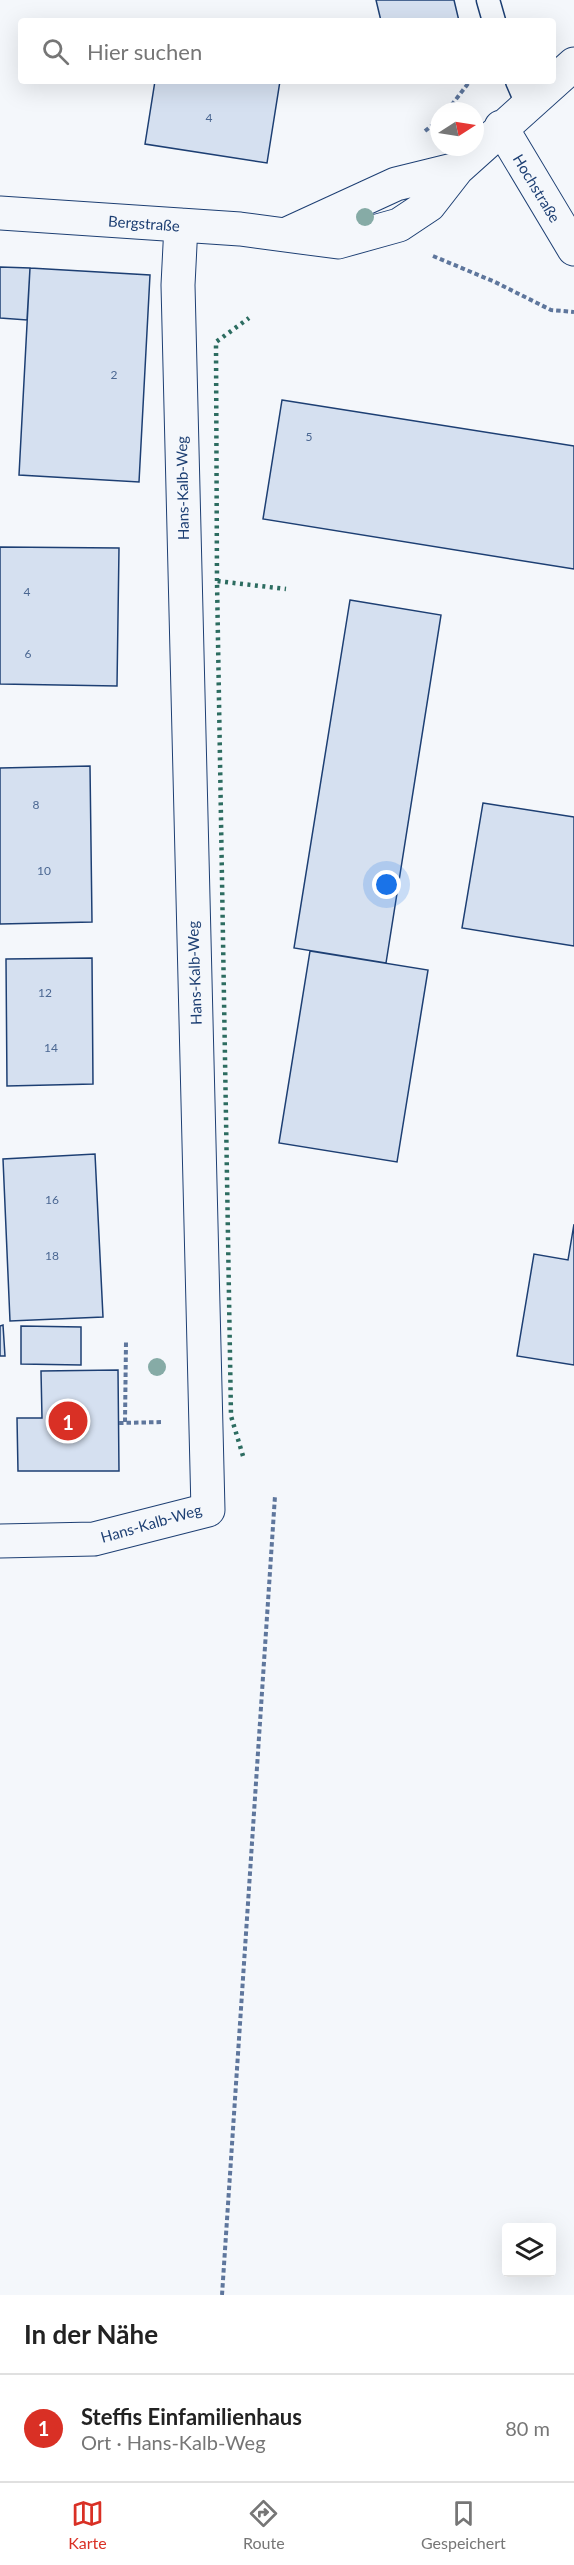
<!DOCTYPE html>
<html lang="de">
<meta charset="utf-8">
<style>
body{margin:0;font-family:Lato,sans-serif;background:#f2f2f2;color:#222}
.controls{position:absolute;right:18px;bottom:18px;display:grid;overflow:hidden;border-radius:6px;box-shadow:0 6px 24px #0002}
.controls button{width:54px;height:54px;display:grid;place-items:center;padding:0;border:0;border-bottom:2px solid #e0e0e0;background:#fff;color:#222;font:30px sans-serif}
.compass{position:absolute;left:430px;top:102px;width:54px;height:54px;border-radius:50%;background:#fff;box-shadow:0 6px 24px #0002;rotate:78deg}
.you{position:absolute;left:387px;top:885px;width:21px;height:21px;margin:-15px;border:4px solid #fff;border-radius:50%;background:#1a73e8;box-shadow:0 0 0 9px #1a73e833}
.badge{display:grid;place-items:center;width:39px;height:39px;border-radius:50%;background:#d93025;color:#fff;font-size:20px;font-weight:700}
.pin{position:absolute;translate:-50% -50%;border:3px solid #fff;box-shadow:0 2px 6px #0006}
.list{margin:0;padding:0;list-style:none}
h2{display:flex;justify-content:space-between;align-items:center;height:78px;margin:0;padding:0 24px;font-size:26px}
h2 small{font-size:20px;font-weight:400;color:#767676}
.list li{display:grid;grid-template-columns:39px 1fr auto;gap:18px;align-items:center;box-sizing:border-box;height:108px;padding:0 24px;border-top:2px solid #e0e0e0}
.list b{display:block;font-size:22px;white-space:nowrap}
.list p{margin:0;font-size:20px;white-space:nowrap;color:#767676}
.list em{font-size:20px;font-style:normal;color:#767676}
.icon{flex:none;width:33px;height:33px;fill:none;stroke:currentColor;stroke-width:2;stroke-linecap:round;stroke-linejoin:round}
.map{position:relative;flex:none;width:574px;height:2295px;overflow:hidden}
.search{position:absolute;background:#fff;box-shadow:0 6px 24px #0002;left:18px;right:18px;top:18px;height:66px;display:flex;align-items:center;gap:15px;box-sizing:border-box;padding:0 21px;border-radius:6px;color:#767676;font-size:22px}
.sheet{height:186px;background:#fff}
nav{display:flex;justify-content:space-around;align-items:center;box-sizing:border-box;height:84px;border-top:2px solid #e0e0e0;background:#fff;font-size:16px;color:#767676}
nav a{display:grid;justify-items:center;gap:3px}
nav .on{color:#d93025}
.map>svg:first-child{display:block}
</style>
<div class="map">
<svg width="574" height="2295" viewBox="0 0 574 2295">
<rect width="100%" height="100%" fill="#f4f7fb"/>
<path fill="#d5e0f0" stroke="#1d3f73" stroke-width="1.5" d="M376 0H454L459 21H381Z
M155 81H280L267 163 145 144Z
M0 267 30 268 27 320 0 318Z
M30 268 150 275 139 482 19 475Z
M282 400 574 446V569L263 519Z
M0 547 119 548 117 686 0 684Z
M350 600 441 615 386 963 294 948Z
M90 766 92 922 0 924V768Z
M483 803 574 817V946L462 928Z
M310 951 428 970 397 1162 279 1143Z
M92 958 93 1084 7 1086 6 959Z
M95 1154 103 1317 10 1321 3 1159Z
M574 1224V1365L517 1356 534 1254 568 1260Z
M3 1325 5 1356H0V1326Z
M21 1326 81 1327V1365L21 1364Z
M118 1370 119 1471H18L17 1418H42L41 1371Z"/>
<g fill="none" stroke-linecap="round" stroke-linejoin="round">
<defs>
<path id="service" d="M488 0 494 21
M517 81 527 104"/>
<path id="minor" d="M501 127 574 249
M0 213 240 229 338 242 399 225 429 205 457 169 574 64
M287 234 396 184 457 169
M0 1541 94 1539 208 1510 178 285 181 225"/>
</defs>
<use href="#service" stroke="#1d3f73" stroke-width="25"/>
<use href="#minor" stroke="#1d3f73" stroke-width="35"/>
<path stroke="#5e769c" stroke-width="4" stroke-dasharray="4.5 3" stroke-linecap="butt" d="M447 111 470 81
M425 131 439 120
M433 256 495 282 551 310 574 312
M125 1422 126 1342
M119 1423 163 1422
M222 2295 275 1496"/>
<use href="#service" stroke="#f4f7fb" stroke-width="22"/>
<use href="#minor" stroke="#f4f7fb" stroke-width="33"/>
<path stroke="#2c6c60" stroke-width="4.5" stroke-dasharray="3 4.5" stroke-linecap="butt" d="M217 581 216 342 249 318
M243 1456 231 1416 217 581 286 589"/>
</g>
<g fill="#86aba6">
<circle cx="365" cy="217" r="9"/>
<circle cx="157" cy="1367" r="9"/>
</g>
<g text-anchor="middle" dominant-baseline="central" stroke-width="4.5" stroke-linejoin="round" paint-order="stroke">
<g font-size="12" fill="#4b6792">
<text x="209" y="117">4</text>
<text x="114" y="374">2</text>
<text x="309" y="436">5</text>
<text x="27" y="591">4</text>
<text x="28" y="653">6</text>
<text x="36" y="804">8</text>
<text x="44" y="870">10</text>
<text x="45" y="992">12</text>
<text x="51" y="1047">14</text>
<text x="52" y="1199">16</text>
<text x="52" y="1255">18</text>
</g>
<g font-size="15" fill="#1d3f73" stroke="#f4f7fb">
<text transform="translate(537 188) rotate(59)">Hochstraße</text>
<text transform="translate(144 223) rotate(4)">Bergstraße</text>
<text transform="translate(182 488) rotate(-91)">Hans-Kalb-Weg</text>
<text transform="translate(194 973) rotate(-92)">Hans-Kalb-Weg</text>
<text transform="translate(151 1523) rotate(-16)">Hans-Kalb-Weg</text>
</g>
</g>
</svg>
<div class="controls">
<button><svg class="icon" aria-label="layers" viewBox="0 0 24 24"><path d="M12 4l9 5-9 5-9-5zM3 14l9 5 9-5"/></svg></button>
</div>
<svg class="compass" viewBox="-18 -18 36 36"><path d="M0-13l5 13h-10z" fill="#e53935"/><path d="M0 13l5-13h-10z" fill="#767676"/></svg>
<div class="you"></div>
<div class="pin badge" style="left:68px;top:1421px">1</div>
<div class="search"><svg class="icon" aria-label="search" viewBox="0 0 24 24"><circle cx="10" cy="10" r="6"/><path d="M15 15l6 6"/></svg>Hier suchen</div>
</div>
<section class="sheet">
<h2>In der Nähe<small></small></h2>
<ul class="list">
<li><span class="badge">1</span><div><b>Steffis Einfamilienhaus</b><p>Ort · Hans-Kalb-Weg</p></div><em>80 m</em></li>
</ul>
</section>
<nav>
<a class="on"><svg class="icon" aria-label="map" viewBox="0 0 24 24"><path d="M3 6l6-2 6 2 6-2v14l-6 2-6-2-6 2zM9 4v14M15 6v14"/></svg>Karte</a>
<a><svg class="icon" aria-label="directions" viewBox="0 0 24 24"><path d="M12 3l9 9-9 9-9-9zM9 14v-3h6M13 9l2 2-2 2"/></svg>Route</a>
<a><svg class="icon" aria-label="saved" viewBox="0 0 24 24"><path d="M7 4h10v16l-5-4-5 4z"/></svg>Gespeichert</a>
</nav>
